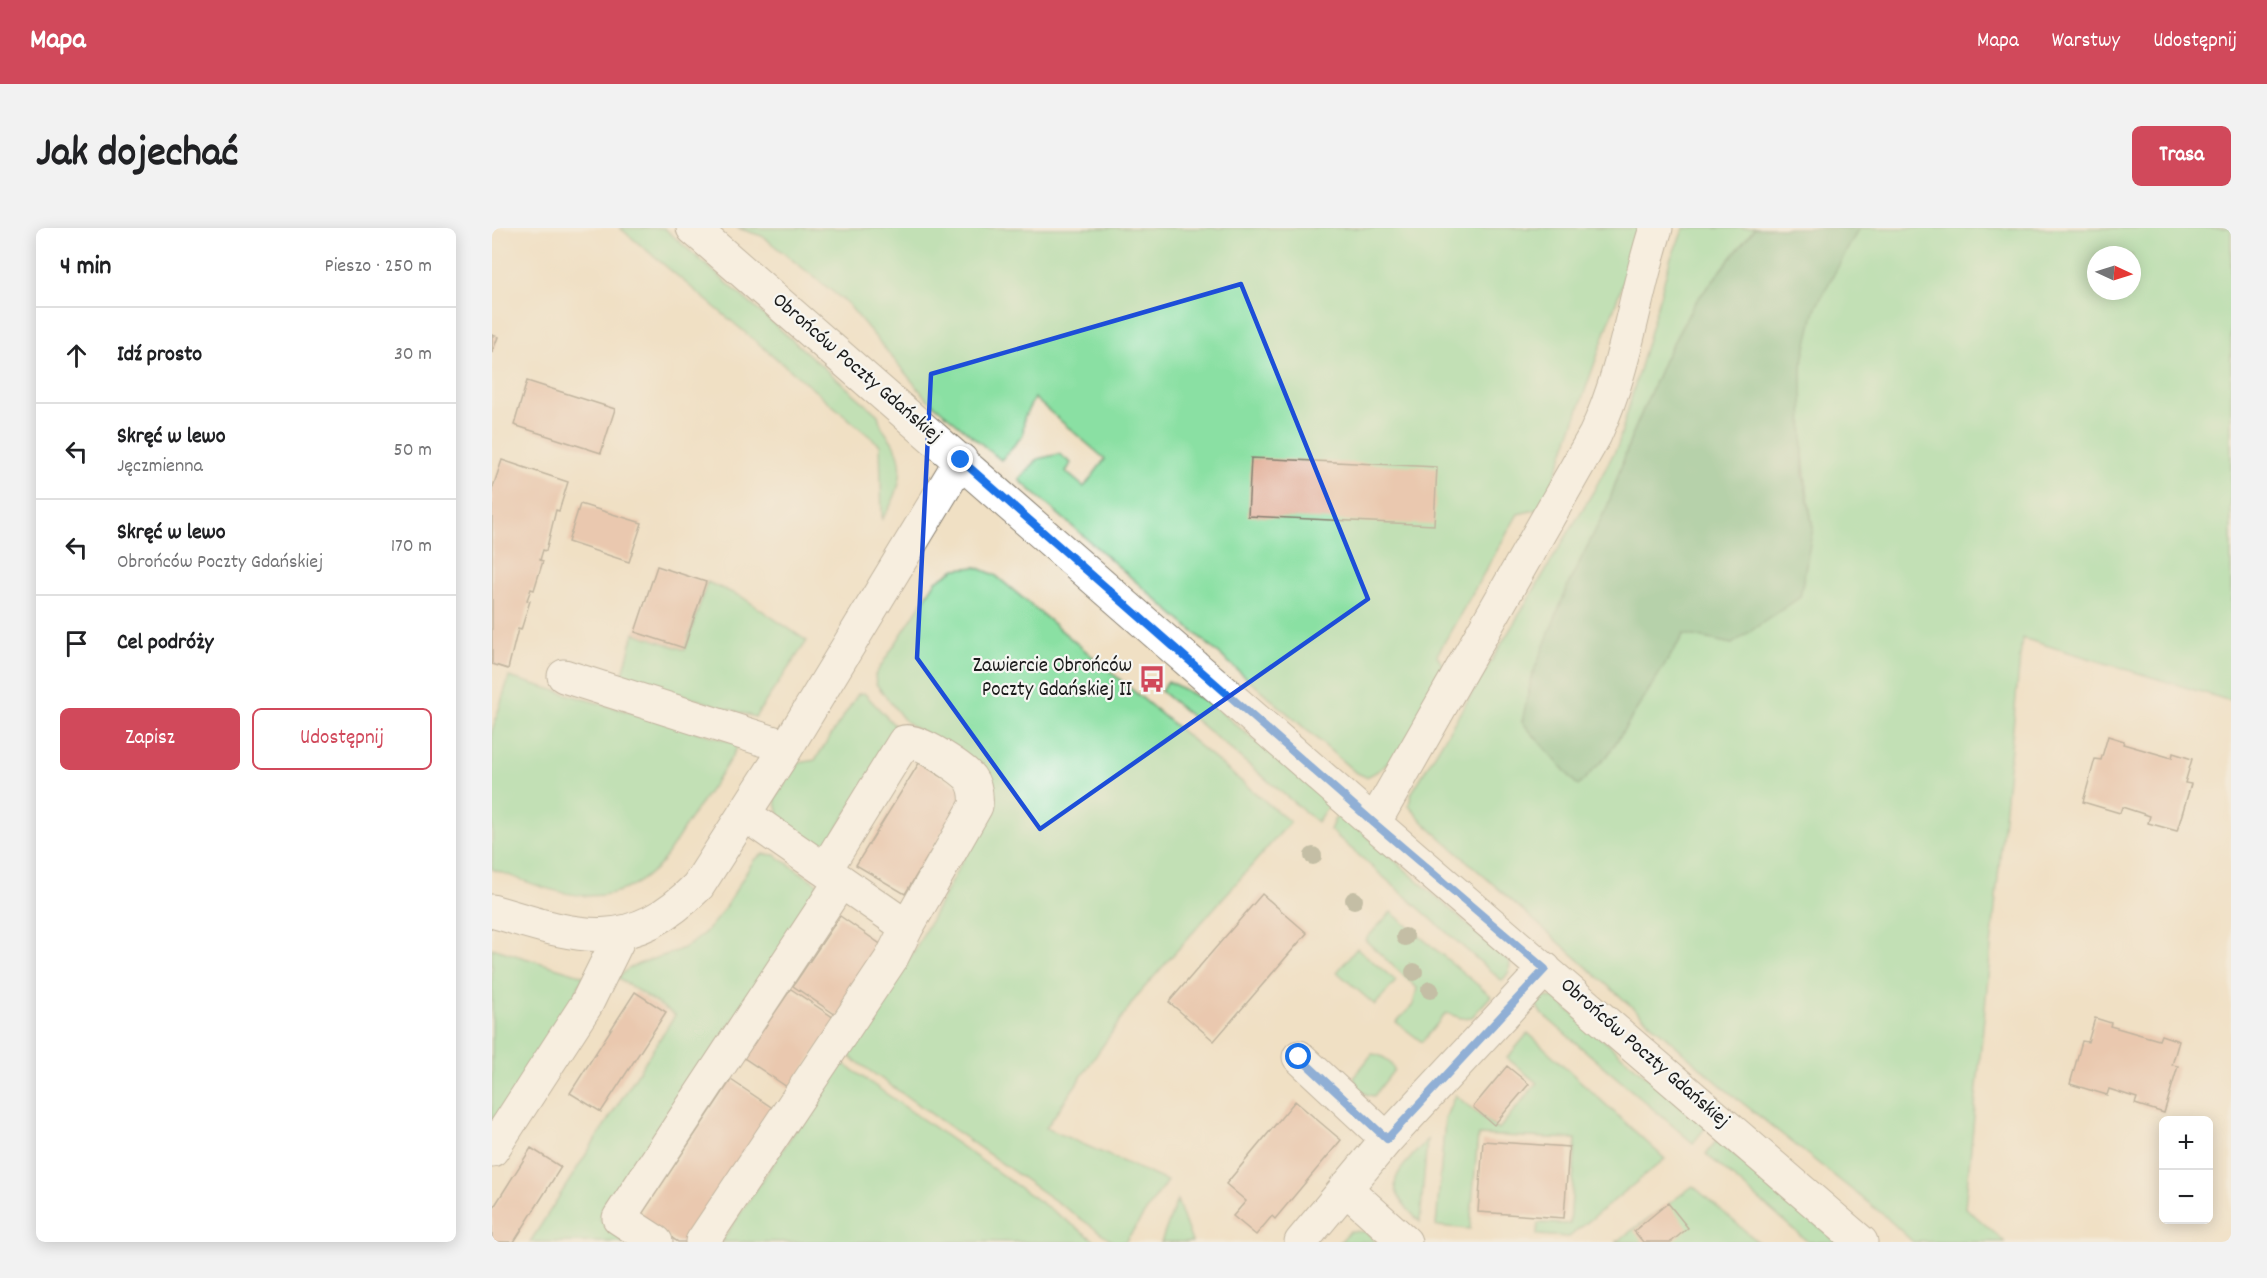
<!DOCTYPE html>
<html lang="pl">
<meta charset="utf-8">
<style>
body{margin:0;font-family:Dekko,sans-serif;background:#f2f2f2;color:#202124}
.controls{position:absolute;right:18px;bottom:18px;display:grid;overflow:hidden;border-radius:9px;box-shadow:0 3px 15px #0003}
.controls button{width:54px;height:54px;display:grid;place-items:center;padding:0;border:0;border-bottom:2px solid #e0e0e0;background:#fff;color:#202124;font:30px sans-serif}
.compass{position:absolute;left:1595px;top:18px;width:54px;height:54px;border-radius:50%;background:#fff;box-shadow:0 3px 15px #0003;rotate:94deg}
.stop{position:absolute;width:18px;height:18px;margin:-14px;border:4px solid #1a73e8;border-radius:50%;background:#fff}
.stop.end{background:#1a73e8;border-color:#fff;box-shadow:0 2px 6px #0008}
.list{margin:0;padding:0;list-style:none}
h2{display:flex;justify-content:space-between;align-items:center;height:78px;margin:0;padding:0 24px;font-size:26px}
h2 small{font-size:20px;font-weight:400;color:#757577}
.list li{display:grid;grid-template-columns:39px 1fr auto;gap:18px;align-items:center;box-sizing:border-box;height:96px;padding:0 24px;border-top:2px solid #e0e0e0}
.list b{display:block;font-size:22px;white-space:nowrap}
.list p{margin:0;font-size:20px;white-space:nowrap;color:#757577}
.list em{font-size:20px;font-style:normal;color:#757577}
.actions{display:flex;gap:12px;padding:18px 24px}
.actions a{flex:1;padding:14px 0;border:2px solid #d1495b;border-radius:9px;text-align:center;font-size:21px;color:#d1495b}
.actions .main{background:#d1495b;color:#fff}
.icon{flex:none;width:33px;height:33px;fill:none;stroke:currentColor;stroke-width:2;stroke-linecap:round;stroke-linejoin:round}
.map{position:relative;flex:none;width:1739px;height:1014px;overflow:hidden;border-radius:9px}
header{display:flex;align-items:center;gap:36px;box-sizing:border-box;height:84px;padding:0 30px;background:#d1495b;color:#fff}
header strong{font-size:28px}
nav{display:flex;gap:33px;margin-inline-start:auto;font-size:21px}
.intro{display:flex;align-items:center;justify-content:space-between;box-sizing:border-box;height:144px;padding:0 36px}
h1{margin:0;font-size:42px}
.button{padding:15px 27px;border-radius:9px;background:#d1495b;color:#fff;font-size:21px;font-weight:700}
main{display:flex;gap:36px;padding:0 36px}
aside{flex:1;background:#fff;border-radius:9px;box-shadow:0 3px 15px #0003}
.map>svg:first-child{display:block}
</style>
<header>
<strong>Mapa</strong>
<nav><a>Mapa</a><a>Warstwy</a><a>Udostępnij</a></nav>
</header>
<div class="intro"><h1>Jak dojechać</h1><a class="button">Trasa</a></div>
<main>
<aside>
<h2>4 min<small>Pieszo · 250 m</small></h2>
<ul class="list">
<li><svg class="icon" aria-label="ahead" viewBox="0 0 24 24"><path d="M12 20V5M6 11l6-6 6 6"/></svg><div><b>Idź prosto</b></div><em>30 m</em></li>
<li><svg class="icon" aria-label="left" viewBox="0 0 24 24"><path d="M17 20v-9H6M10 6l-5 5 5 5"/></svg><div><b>Skręć w lewo</b><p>Jęczmienna</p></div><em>50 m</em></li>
<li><svg class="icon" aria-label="left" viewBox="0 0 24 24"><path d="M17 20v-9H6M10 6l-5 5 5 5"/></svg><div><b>Skręć w lewo</b><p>Obrońców Poczty Gdańskiej</p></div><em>170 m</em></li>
<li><svg class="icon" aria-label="arrive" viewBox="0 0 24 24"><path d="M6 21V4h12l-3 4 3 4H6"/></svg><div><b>Cel podróży</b></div></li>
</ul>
<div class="actions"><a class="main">Zapisz</a><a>Udostępnij</a></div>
</aside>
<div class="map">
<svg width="1739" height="1014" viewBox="0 0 1739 1014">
<rect width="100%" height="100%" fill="#f6f6f2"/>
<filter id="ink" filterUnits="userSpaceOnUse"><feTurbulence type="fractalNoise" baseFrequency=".0167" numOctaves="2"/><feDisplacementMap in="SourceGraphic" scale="12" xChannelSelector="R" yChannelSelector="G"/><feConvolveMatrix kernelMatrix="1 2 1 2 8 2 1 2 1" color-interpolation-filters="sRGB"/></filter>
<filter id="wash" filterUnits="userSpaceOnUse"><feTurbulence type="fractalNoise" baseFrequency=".008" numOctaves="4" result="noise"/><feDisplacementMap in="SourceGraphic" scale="24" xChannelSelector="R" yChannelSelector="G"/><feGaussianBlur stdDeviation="1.35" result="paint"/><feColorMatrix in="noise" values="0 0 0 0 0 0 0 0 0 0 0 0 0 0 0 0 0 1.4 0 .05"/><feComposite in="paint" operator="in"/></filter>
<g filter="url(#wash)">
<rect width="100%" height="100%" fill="#f0e0c4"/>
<path fill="#8ae0a3" stroke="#537e60" stroke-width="1.5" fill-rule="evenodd" d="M128 0H172L386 187C390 205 396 205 403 219 416 242 404 272 390 291L388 217Z
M245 0H1150L1052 280 1026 286 945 427 956 448C936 480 910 535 874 549L863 544 527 252 546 231 567 226 579 235 574 244 592 259 613 231 542 170 532 190 531 207 509 232 434 170 355 75 270 8Z
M1192 0H1263L1202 76 1173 130 1139 210 1116 277 1077 355 1030 494 1052 517 1116 527 1192 406 1240 416 1321 300C1310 237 1299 141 1323 81 1333 53 1353 26 1367 0H1739V473L1530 410 1473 979 1513 1014H1421L1394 989 1233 861 933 596 917 578 919 566 1101 264 1126 217 1178 32ZM1604 27H1640V63H1604Z
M484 339 503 347 798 594 645 768 554 900 675 953 633 1014H622L354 826 425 718 497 582 484 542 413 493 384 456 383 447 444 353 463 341Z
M215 354 250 369 315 413 263 489 130 449 142 405 193 422Z
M17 449 247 516C232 544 212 570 194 597 186 609 178 624 169 635 118 691 60 663 0 641V503Z
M676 453 719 476 838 575 825 594 669 463Z
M372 465 407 502 332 622 288 592 283 570 307 535 323 532 366 466Z
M850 586 1018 734 1017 744 1010 753 838 602 842 592Z
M271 626 283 627 330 659 108 991 141 1014H38L183 787 126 750C139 732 177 730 197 717 227 698 243 661 262 632Z
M899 684 999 768 980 789 969 790 954 785 930 814 904 794 921 777 925 760 873 712Z
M0 720 92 748 78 777 0 903Z
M865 720 904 753 883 777 845 744Z
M1054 769 1062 770 1214 899 1201 915 1049 785 1044 777 1046 770Z
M1036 805 1173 931 1077 1009 1045 1007 1046 995 1078 996 1084 911 986 907 978 1001 944 998 953 891 963 867 1006 902 1045 855 1015 830Z
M880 826C890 827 898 832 902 842L882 868C869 866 865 862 862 849Z
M349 834 605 1014H229Z
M935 912 928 994C887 954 902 949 935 912Z
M1225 912 1345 1014H1316L1214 926Z
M1201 958 1266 1014H1124Z
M685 972 700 1014H669Z
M858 1003 874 1004 884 1014H848Z"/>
<path fill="#6fbe89" stroke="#466d52" stroke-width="1.5" d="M1263 0H1367L1323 81 1310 137 1311 245 1321 300 1308 369 1240 416 1192 406 1116 527 1086 558 1030 494 1040 448 1077 355 1116 277 1139 210 1173 130 1202 76Z"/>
<g id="blocks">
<path fill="#e2ac94" d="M0 107 6 109 0 125Z
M35 153 123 181 109 225 22 197Z
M759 230 945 239 942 297 756 288Z
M10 232 76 254 67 283 64 282 54 323 51 322 48 332 51 333 42 362 39 361 35 372 38 373 29 402 26 401 16 441 0 436V262Z
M88 276 150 295 137 334 76 314Z
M165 338 214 354 192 420 143 404Z
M1616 508 1632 513 1631 516 1680 530 1681 525 1700 531 1693 555 1699 556 1685 603 1656 595 1658 588 1630 579 1628 585 1591 574 1603 531 1609 532Z
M427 535 475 564 413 666 364 637Z
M770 666 815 705 722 813 677 774Z
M348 688 394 720 347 789 301 758Z
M299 761 345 792 298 861 252 830Z
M143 764 174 784 109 884 78 865Z
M1603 790 1619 795 1618 798 1667 812 1669 807 1687 813 1680 837 1686 838 1672 885 1643 876 1645 870 1617 861 1615 867 1578 856 1590 813 1596 814Z
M1015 838 1037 856 1002 897 981 879Z
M239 852 285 883 198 1014H186L148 989Z
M803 873 849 912 783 991 780 988 764 1007 741 988 754 973 734 956Z
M991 913 1077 919 1072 990 986 984Z
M39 920 69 939 22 1014H0V982Z
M1176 975 1196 1000 1179 1014H1151L1142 1003Z"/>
</g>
</g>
<g filter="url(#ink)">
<use href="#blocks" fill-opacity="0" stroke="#867e70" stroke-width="1.5"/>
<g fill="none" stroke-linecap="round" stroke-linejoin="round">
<defs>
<path id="minor" d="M201 0 882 595 1369 1014
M72 448 295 519
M882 595 1103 207C1135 138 1141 71 1164 0
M333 642 412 514C423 509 470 540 478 550 484 558 485 568 484 578L415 699
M0 683C84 708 136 729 206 658L295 519 469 232
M807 829 895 911
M0 922 94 777 129 706
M853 960 913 1014
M164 1014 127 990 349 653
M210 1014 399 731 415 699 252 586
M809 1014 895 911 1053 741"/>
</defs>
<use href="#minor" stroke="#867e70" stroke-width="35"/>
<use href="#minor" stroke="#fff" stroke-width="33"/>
</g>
<g fill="#8e957e">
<circle cx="821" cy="628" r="9"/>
<circle cx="862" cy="672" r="9"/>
<circle cx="913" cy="709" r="9"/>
<circle cx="922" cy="744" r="9"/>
<circle cx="938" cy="762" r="9"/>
</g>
</g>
<g fill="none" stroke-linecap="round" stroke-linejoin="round" filter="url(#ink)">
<path stroke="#1a73e8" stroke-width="8" d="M469 232 882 595 1053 741 895 911 807 829"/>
</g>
<path d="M0 0H1739V1014H0ZM749 56 876 371 548 601 425 430 439 146Z" fill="#f0e0c4" fill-opacity=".55" fill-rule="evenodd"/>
<path fill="none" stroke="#1d4ed8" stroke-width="4.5" stroke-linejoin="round" d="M749 56 876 371 548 601 425 430 439 146Z"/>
<defs>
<symbol id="bus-bare" viewBox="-9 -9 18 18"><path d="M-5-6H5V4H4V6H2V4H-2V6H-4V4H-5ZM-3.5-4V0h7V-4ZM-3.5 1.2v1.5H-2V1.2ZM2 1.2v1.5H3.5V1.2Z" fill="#d1495b" stroke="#f6f6f2" stroke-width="2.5" paint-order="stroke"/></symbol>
</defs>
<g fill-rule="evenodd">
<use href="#bus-bare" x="641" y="432" width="38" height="38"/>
</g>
<g text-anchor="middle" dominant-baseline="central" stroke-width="4.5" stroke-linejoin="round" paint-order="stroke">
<g font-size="21" fill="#1c1c1c" stroke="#f6f6f2">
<text transform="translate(364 141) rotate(41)">Obrońców Poczty Gdańskiej</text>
<text transform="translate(1152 826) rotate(41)">Obrońców Poczty Gdańskiej</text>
</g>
<g font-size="21" fill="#1c1c1c" stroke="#f6f6f2" text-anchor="end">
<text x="640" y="439">Zawiercie Obrońców<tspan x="640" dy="24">Poczty Gdańskiej II</tspan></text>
</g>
</g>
</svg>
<div class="controls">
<button>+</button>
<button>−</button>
</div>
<svg class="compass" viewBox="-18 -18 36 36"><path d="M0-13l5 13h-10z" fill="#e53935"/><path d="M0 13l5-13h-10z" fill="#757577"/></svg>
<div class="stop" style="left:807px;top:829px"></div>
<div class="stop end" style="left:469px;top:232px"></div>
</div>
</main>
